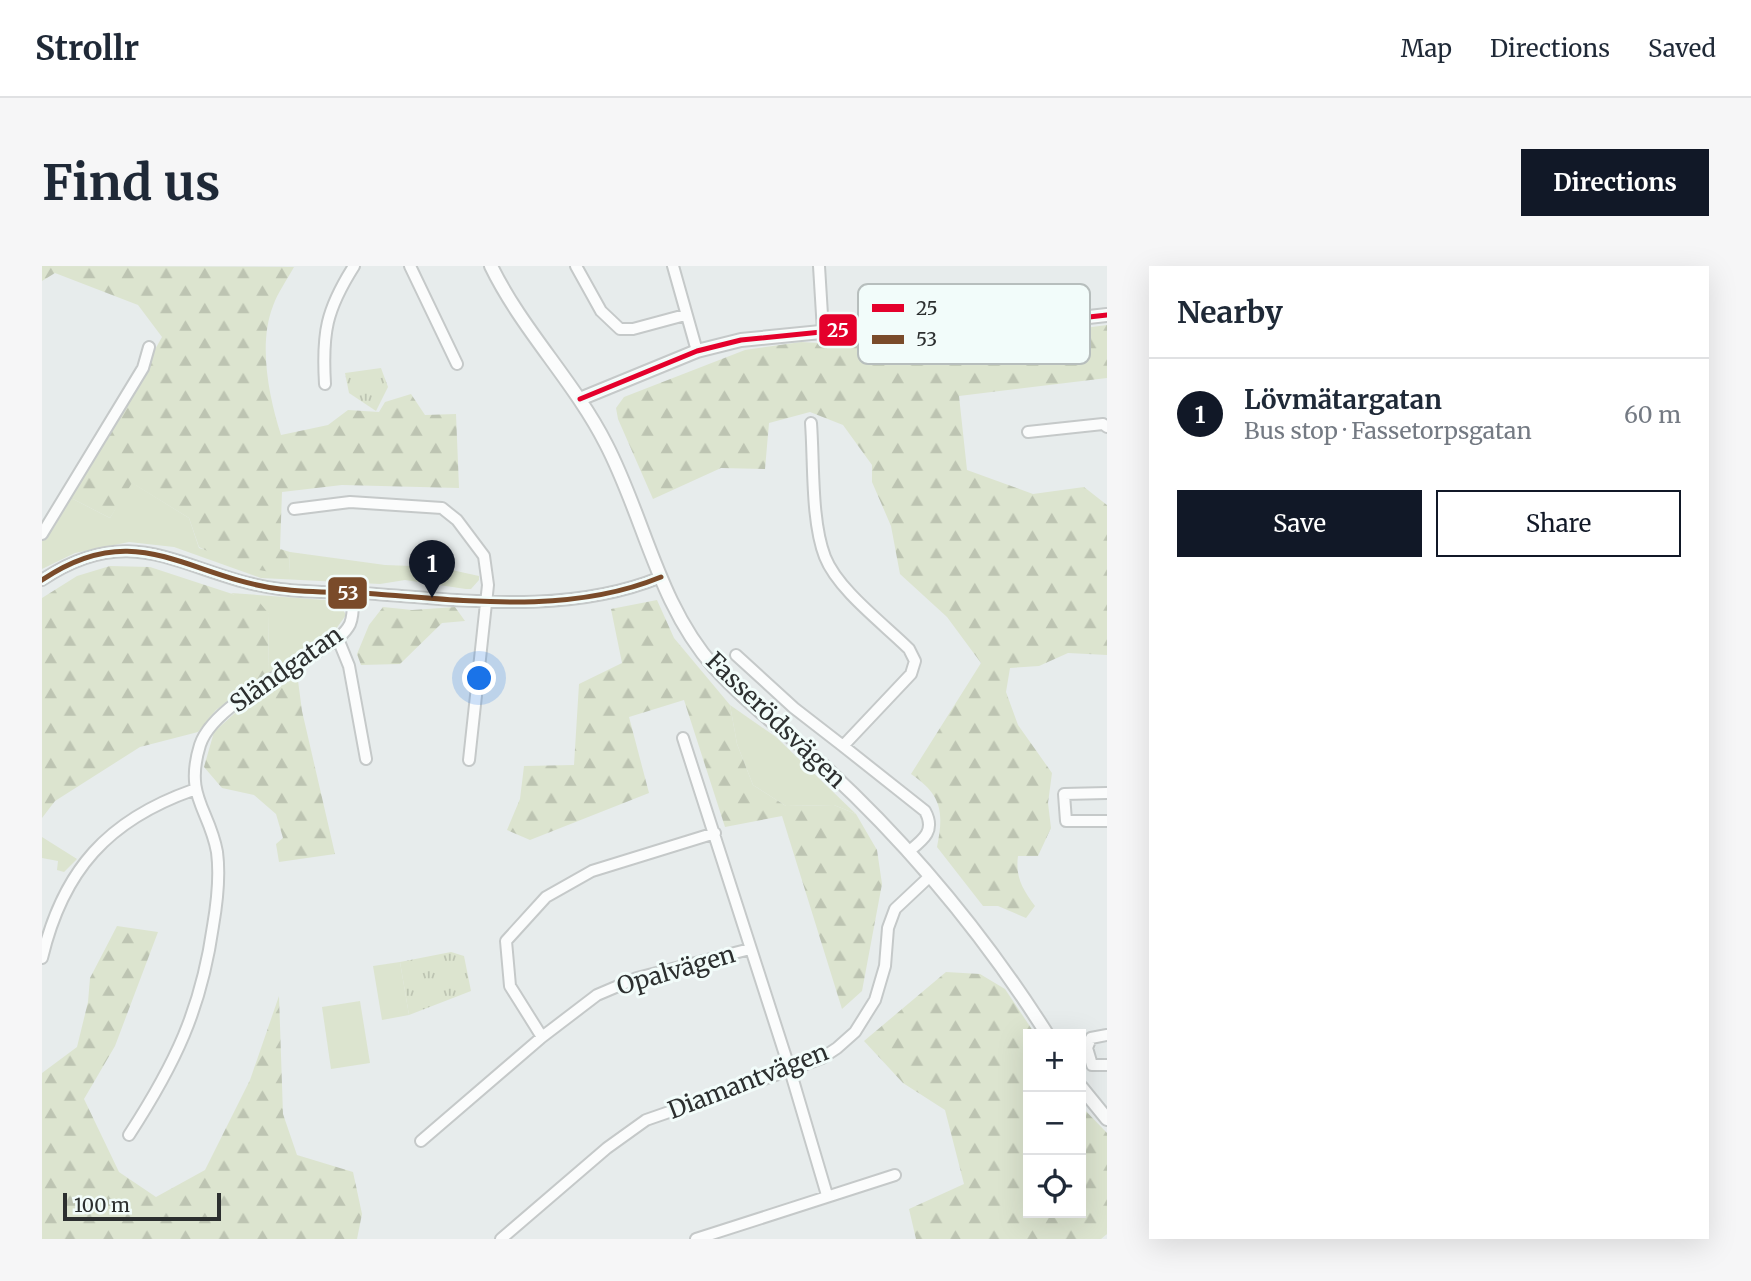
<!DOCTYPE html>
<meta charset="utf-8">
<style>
body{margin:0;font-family:Merriweather,serif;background:#f6f6f7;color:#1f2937}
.controls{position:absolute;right:21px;bottom:21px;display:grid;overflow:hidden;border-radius:0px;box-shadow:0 7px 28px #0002}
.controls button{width:63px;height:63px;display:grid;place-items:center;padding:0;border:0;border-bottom:2px solid #e0e1e3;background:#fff;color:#1f2937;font:35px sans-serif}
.scale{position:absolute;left:21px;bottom:18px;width:158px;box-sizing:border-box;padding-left:7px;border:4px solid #2c2f2f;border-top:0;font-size:19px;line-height:24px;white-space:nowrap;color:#2c2f2f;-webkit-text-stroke:5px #f2fcfa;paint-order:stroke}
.you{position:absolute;left:438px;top:413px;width:24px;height:24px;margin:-18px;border:5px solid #fff;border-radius:50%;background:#1a73e8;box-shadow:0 0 0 10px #1a73e833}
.badge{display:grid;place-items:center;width:46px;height:46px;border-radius:50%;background:#111827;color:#fff;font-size:23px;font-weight:700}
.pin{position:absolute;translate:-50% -58px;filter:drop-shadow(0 2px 4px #0008)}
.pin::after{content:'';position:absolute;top:37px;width:24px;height:21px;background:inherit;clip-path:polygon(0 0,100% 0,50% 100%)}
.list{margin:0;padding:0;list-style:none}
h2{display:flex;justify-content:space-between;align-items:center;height:91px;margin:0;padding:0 28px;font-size:30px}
h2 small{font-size:23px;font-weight:400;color:#747a83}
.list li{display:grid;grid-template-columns:46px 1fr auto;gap:21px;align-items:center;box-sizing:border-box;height:112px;padding:0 28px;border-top:2px solid #e0e1e3}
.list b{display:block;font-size:26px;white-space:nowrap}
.list p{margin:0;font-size:23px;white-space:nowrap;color:#747a83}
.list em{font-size:23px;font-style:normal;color:#747a83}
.actions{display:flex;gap:14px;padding:21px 28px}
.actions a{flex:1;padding:16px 0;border:2px solid #111827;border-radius:0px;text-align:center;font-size:24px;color:#111827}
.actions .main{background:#111827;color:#fff}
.icon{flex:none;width:38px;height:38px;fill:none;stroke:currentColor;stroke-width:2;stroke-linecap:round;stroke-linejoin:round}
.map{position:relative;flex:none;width:1065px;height:973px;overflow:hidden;border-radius:0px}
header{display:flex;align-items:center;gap:42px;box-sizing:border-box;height:98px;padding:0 35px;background:#fff;border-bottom:2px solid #e0e1e3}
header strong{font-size:33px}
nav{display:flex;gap:38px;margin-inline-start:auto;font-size:24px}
.intro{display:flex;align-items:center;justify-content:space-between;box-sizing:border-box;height:168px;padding:0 42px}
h1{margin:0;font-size:49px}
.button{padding:18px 32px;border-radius:0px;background:#111827;color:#fff;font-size:24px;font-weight:700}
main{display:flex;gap:42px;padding:0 42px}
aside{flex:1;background:#fff;border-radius:0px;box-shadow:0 7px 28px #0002}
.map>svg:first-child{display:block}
</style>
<header>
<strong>Strollr</strong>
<nav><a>Map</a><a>Directions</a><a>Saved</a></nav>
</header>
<div class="intro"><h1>Find us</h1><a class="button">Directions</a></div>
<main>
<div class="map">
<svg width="1065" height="973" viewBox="0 0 1065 973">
<defs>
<pattern id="forest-firs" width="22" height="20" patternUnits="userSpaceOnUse" patternTransform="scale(1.75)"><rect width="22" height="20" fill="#dce4cf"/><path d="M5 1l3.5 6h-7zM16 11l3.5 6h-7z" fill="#bdc4b2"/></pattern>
<pattern id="park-tufts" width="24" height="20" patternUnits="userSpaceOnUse" patternTransform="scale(1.75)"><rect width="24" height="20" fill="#dce4cf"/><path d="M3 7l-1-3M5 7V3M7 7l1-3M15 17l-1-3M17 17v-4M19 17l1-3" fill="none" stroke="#bdc4b2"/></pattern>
</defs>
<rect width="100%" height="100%" fill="#e7ecec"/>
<path fill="#dce4cf" d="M89 216 147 252 157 282 247 308 248 286 343 299 396 301 437 310V314L429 323H424L363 314 338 318 219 312 132 281 87 276 33 287 0 303V274L11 263 29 232 68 252Z
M189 327 296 335 304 349 291 367 226 407 227 348Z
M688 439 734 471 814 548 792 539 744 540 711 519 695 478Z
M0 571 35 593 22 606 15 604 16 595 0 592Z
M358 696 367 749 340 754 331 700Z
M318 735 328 797 289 803 280 741Z"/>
<path fill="url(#forest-firs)" d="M0 0 252 1C245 14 236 26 231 40 216 78 227 132 239 169L286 159 306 144 337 146 343 136 369 128 383 149 414 148 417 222 300 219 240 226 238 283 248 286 247 309 198 301 157 281 147 252 90 217 68 252 29 232 120 71 96 39 13 7 0 15Z
M1065 59V112L917 130 925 204 991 228 1042 221 1065 239V389L1026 387 997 400 968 402 964 426 976 459 1010 507 1006 537 1009 562 996 590H976C973 611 981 624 993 640L984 652 956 640H941L895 581C902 546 900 529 869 508L939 397 905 351 858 308 849 260 830 216V199L801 159 768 146 727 157 723 203 679 202 611 233 576 153 574 142 582 131 703 84 759 76 832 80 968 72Z
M68 300 108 301 218 337 227 348 226 407 174 444 156 466 98 481 13 535 0 552V332L35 310Z
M615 334 632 372 688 439 695 478 711 519 744 540 792 539 814 548 835 584 840 618 820 725 800 743 740 550 683 561 642 434 587 451 607 527 488 574 465 564 478 533 482 500 532 499 537 418 580 397 569 343Z
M341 341 370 344 413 341 423 355 400 357 358 398 319 399 315 388 327 359Z
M255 407 260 445 293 588 237 596 234 578 241 572 234 548 212 529 180 522 162 501 172 466 193 447Z
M75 660 116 666 73 780 42 833 77 906 114 931 163 904 208 814 237 730 241 848 255 889 311 906 320 948 315 973H0V807L35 781 46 736 48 712Z
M904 706 938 708 963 723 993 768H986V947H1039V840L1065 867V968L1059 973H874L867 943 922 918 903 844 861 817 822 775Z"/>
<path fill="url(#park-tufts)" d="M339 102 346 121 334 145 307 127 303 107Z
M409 686 422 690 429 725 367 749 358 696Z"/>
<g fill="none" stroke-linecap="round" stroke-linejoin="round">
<defs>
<path id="minor" d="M368 0 415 98
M534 0 559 45 578 63H591L643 49
M631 0 655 85
M777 0 781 65
M283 118C280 67 284 44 312 0
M986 166 1061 158 1065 161
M252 243 308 236 400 242 415 254 442 290 446 319 427 494
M0 268 101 102 107 81
M0 314C95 250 144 311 238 323 270 327 303 326 334 328 428 335 529 348 619 311
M296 373 307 400 324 493
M694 389 752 442 801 480 869 408 873 395 867 383C842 358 796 324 783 291 769 255 772 197 769 157
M641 472 748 804 785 929
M801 480 883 545C894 565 881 574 866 586
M1065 527 1022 528 1024 555H1065
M673 567 550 605 504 631 464 675 468 720 500 771 555 729 595 712 708 683
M0 692C21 604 66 554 151 524
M1065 769 1049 772 1045 782 1050 799H1065
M87 869C133 798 159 744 171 660 175 637 178 609 175 586 167 542 142 531 158 479 170 442 240 408 272 388 285 379 301 372 308 358 312 348 311 337 311 326
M379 875 500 771
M459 973 565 882 604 854 748 804 780 792 795 782 813 766 833 734 843 700 846 662 853 643 886 612
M654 973 853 909"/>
<path id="tertiary" d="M449 0C480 64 532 115 564 178 602 251 616 338 672 401 706 439 749 469 786 504 869 581 944 672 1005 768
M538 133 655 85 699 74 799 64 957 61 1065 49
M1039 821 1065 853"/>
</defs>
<use href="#minor" stroke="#c5c9c9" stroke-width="14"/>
<use href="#tertiary" stroke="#c5c9c9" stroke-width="16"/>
<use href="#minor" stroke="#fbfcfc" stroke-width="10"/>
<use href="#tertiary" stroke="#fbfcfc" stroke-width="12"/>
<defs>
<path id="bus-1" d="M538 133 655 85 699 74 799 64 957 61 1065 49"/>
<path id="bus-2" d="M0 314C95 250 144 311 238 323 270 327 303 326 334 328 428 335 529 348 619 311"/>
</defs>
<use href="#bus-1" stroke="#f2fcfa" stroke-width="10"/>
<use href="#bus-2" stroke="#f2fcfa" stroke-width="10"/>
<use href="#bus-1" stroke="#e4002b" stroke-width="5"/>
<use href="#bus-2" stroke="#7a4b2a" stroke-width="5"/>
</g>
<g text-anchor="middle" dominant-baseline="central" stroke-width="6" stroke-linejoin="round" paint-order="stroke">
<g font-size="24" fill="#2c2f2f" stroke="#f2fcfa">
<text transform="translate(244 403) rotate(-35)">Sländgatan</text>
<text transform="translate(734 454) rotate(44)">Fasserödsvägen</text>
<text transform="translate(634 704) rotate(-16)">Opalvägen</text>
<text transform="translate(706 815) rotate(-21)">Diamantvägen</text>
</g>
</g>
<rect x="816" y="18" width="232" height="80" rx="10" fill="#f2fcfa" stroke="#b7bebd" stroke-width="2"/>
<rect x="830" y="38" width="32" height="8" fill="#e4002b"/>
<rect x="830" y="69" width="32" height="9" fill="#7a4b2a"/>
<g font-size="19" fill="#2c2f2f">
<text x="874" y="49">25</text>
<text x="874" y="80">53</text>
</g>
<g stroke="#f2fcfa" stroke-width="2.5">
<rect x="776" y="47" width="40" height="34" rx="7" fill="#e4002b"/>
<rect x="285" y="310" width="41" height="34" rx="7" fill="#7a4b2a"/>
</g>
<g font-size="19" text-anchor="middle" font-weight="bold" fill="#fff">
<text x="796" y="71">25</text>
<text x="306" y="334">53</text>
</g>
</svg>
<div class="controls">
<button>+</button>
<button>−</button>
<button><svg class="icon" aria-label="locate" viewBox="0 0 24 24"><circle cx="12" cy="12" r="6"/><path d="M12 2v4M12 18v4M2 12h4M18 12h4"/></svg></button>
</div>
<div class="scale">100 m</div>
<div class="you"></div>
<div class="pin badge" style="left:390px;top:332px">1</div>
</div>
<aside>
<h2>Nearby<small></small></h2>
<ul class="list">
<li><span class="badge">1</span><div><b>Lövmätargatan</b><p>Bus stop · Fassetorpsgatan</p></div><em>60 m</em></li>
</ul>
<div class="actions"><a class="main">Save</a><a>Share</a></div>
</aside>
</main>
